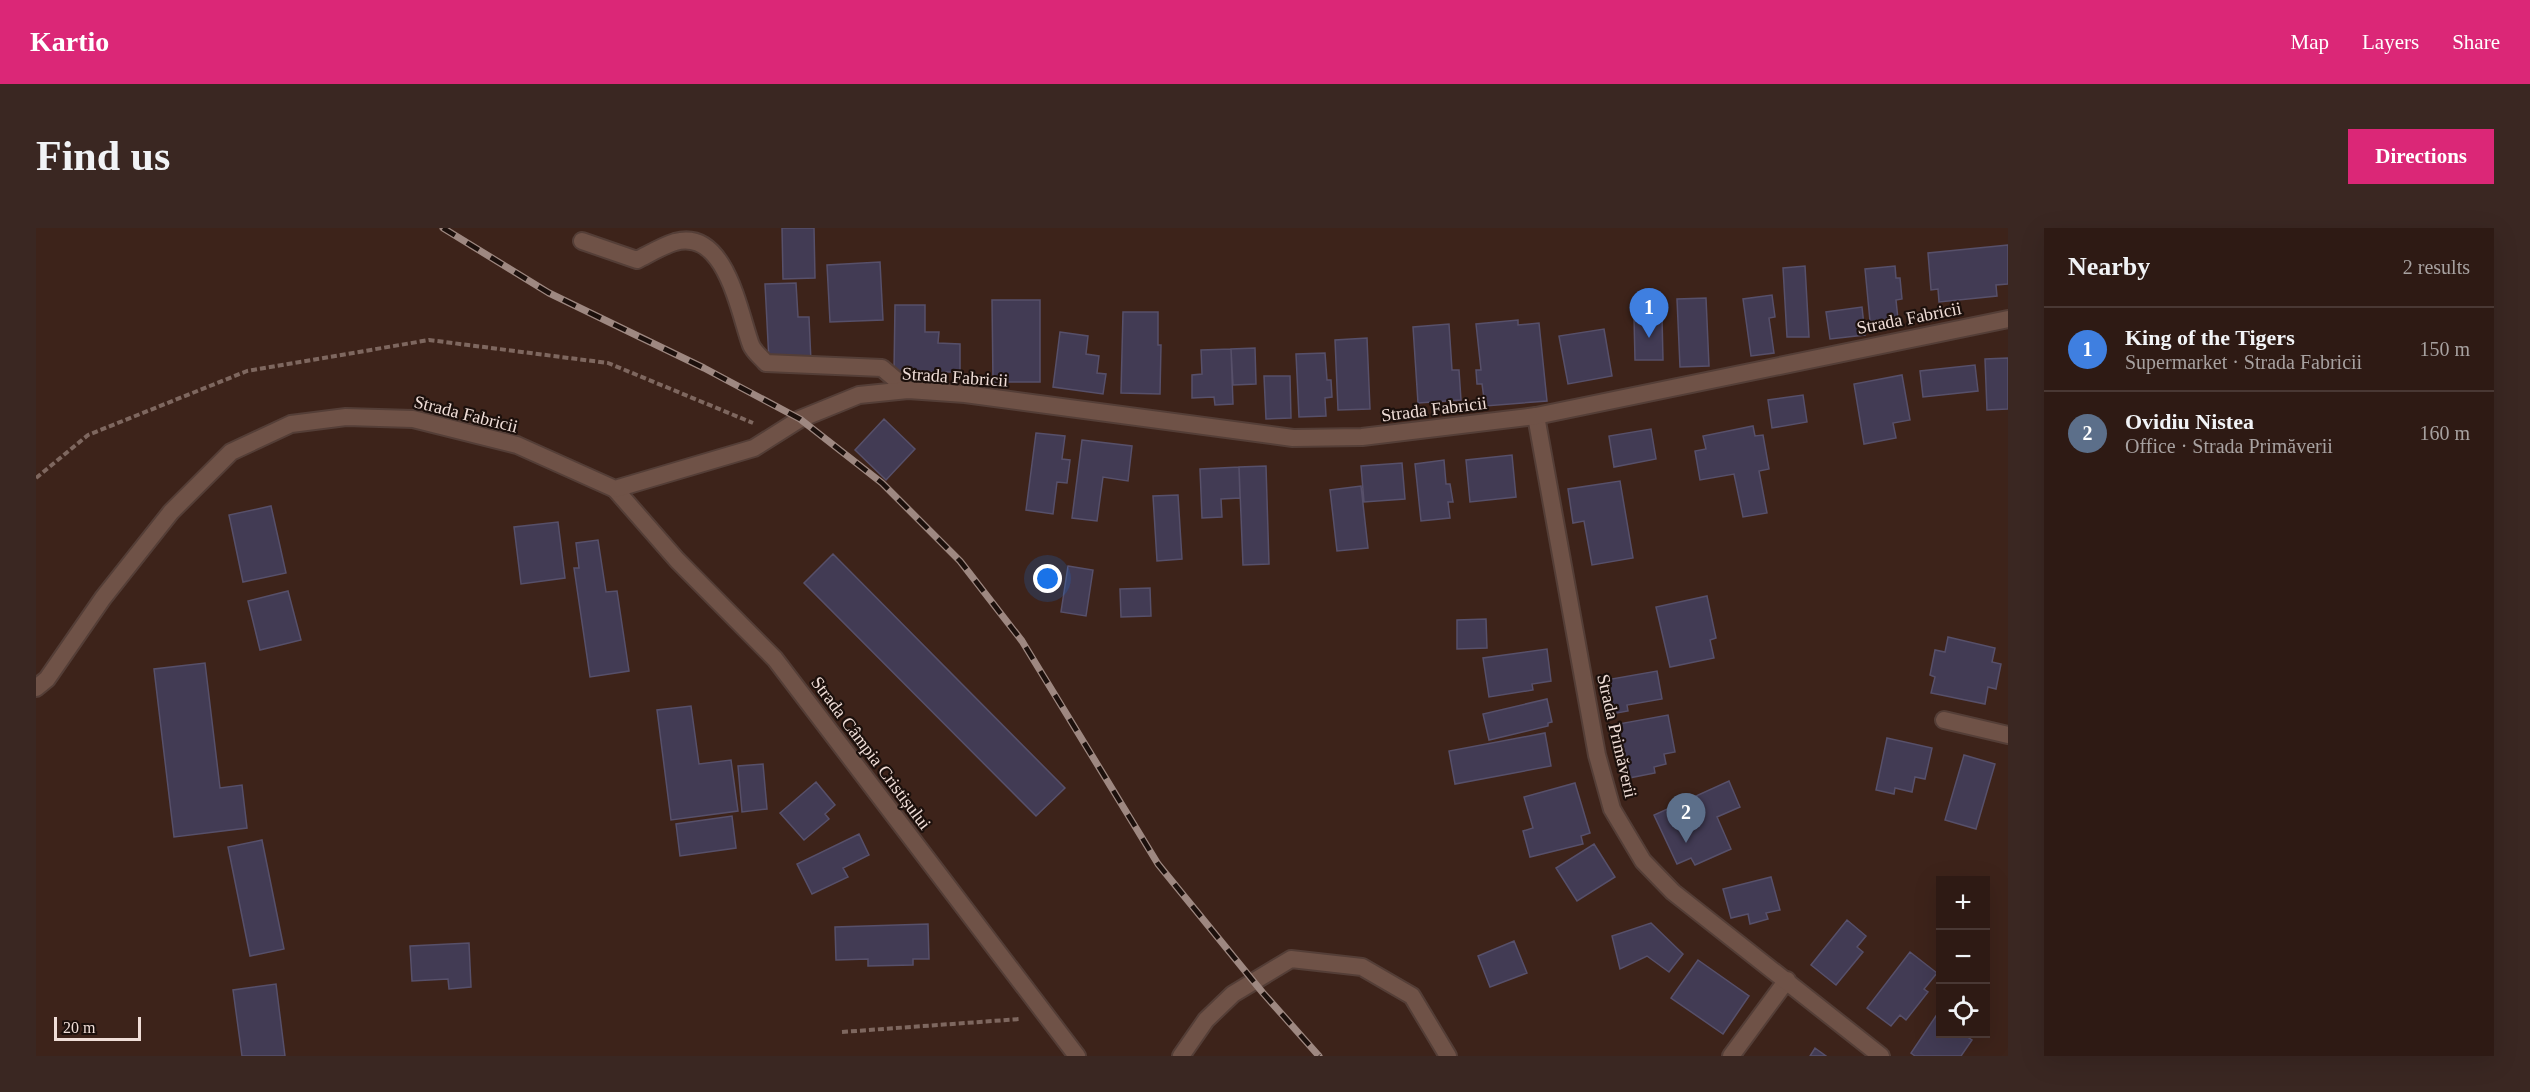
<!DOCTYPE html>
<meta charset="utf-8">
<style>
body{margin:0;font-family:"Times New Roman",serif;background:#3a2722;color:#f1f3f6}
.controls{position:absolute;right:18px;bottom:18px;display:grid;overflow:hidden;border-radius:0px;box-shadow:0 6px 24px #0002}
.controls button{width:54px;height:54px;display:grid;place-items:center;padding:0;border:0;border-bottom:2px solid #493834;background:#2e1a14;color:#f1f3f6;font:30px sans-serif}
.scale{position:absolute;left:18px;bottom:15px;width:87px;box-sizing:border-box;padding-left:6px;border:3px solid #f0ded8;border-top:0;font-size:16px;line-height:21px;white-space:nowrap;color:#f0ded8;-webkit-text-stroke:4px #1c100c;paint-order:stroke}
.you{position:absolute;left:1012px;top:351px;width:21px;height:21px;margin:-15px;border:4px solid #fff;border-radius:50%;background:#1a73e8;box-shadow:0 0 0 9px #1a73e833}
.badge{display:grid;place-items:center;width:39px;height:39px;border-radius:50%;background:#db2777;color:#fff;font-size:20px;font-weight:700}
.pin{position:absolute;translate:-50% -50px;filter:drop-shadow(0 2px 3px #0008)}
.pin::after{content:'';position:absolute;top:32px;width:21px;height:18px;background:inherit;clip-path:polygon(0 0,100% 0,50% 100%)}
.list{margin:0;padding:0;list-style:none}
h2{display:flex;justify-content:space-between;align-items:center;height:78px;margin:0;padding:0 24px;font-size:26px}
h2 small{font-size:20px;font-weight:400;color:#a7a1a0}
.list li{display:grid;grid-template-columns:39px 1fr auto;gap:18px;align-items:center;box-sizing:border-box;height:84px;padding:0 24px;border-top:2px solid #493834}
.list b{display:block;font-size:22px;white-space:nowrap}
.list p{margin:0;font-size:20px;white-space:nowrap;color:#a7a1a0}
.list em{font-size:20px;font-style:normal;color:#a7a1a0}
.icon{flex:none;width:33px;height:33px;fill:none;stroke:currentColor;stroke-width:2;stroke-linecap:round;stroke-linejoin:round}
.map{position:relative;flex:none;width:1972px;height:828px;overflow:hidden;border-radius:0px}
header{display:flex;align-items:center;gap:36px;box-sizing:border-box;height:84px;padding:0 30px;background:#db2777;color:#fff}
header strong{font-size:28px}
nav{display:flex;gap:33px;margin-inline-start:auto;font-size:21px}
.intro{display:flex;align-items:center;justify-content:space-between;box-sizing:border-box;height:144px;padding:0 36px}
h1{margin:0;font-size:42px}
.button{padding:15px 27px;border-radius:0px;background:#db2777;color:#fff;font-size:21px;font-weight:700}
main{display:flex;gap:36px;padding:0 36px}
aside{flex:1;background:#2e1a14;border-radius:0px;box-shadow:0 6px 24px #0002}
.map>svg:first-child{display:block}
</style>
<header>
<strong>Kartio</strong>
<nav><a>Map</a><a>Layers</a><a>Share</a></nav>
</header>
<div class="intro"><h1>Find us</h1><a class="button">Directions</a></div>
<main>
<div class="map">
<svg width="1972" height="828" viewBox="0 0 1972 828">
<rect width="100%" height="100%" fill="#3d231a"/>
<path fill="#423b54" stroke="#57506a" stroke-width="1.5" d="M746 0H778L779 50 747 51Z
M1972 17V56L1960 57 1961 68 1903 74 1902 61 1895 62 1892 25Z
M844 34 847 92 794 94 791 37Z
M1769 38 1773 109H1751L1747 40Z
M1859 38 1860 50H1864L1866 71 1860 72 1862 91 1834 93 1829 41Z
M760 55 762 89H773L775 134 733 133 729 56Z
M1736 67 1739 89 1733 90 1738 125 1715 128 1707 71Z
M1670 70 1673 138 1644 139 1641 71Z
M956 72H1004V154H957Z
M859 77H889V104H903L902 115 924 116V144H858Z
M1826 79 1829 107 1794 111 1790 84Z
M1087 84H1122V117H1125L1124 166 1085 165Z
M1598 89H1626L1627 132H1599Z
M1482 92V97L1503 95 1511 173 1449 178 1446 156H1441L1440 142H1445L1440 96Z
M1413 96 1416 142H1423L1425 172 1382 175 1377 99Z
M1568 101 1576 148 1532 156 1523 108Z
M1024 104 1052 108 1050 126 1063 128 1061 145 1070 146 1067 166 1017 159Z
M1331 110 1334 181 1302 182 1299 112Z
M1219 120 1220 156 1197 157 1195 121Z
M1195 121 1197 176 1179 177 1178 169 1156 170V147L1166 146 1165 122Z
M1289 125 1291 152H1295L1296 169 1289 170 1290 188 1263 189 1260 126Z
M1972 130V181L1951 182 1949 131Z
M1939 137 1942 163 1887 169 1884 143Z
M1866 147 1874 192 1857 195 1860 210 1828 216 1818 156Z
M1228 148H1254L1255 190 1230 191Z
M1767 167 1771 194 1736 200 1732 172Z
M848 191 879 221 850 252 819 222Z
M1717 198 1719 208 1727 207 1733 241 1723 243 1731 285 1707 289 1698 246 1664 252 1659 223 1670 221 1667 208Z
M1615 201 1620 231 1578 239 1573 208Z
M1000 205 1029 208 1026 231 1034 232 1031 255 1021 254 1017 286 990 282Z
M1046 212 1096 218 1092 253 1067 249 1061 293 1036 290Z
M1476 227 1480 269 1434 274 1430 232Z
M1408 232 1410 256H1414L1417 274H1412L1414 290 1385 293 1379 236Z
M1366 235 1369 271 1328 274 1325 238Z
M1230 238 1233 336 1207 337 1203 239Z
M1203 239 1204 270 1185 271 1186 289 1166 290 1164 241Z
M1584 253 1597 330 1556 337 1548 293 1537 295 1532 261Z
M1325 258 1332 320 1301 323 1294 262Z
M1142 267 1146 331 1121 333 1117 268Z
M235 278 250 345 207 354 193 287Z
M522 294 529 350 485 356 478 299Z
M562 312 570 364 581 363 593 443 554 449 538 340H543L540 315Z
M797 326 1029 560 1000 588 768 355Z
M1032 338 1057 342 1050 388 1025 384Z
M1114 360 1115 388 1085 389 1084 361Z
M252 363 265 412 224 422 212 373Z
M1671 368 1680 410 1674 412 1678 430 1634 439 1620 379Z
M1450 391 1451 420 1421 421V392Z
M1912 409 1959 420 1956 434 1965 436 1960 461 1952 459 1949 476 1895 465 1899 449 1894 447 1899 422 1909 424Z
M1511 421 1515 453 1496 456 1497 462 1453 469 1447 430Z
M169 435 184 560 206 557 211 600 138 609 118 441Z
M1621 443 1626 471 1591 477 1592 483 1570 487 1564 453Z
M1511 471 1516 494 1512 495V498L1453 512 1447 486Z
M655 478 663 536 695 532 702 583 635 592 621 482Z
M1632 487 1639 524 1628 526 1630 536 1618 539 1619 545 1593 550 1590 532 1584 533 1577 497Z
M1509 505 1515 538 1419 556 1413 523Z
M1851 510 1896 520 1889 551 1879 549 1876 564 1859 560 1858 566 1840 562Z
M1928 527 1959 536 1940 601 1909 592Z
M727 536 731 581 706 584 702 538Z
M1693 553 1704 579 1681 589 1695 621 1659 637 1655 630 1641 636 1618 587Z
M780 554 799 577 789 586 793 591 768 612 744 585Z
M1539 555 1554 605 1545 608 1547 616 1494 629 1487 603 1497 600 1488 569Z
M696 588 700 620 644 628 640 596Z
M823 606 833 627 807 640 812 649 776 666 761 636Z
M226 612 248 721 214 728 192 619Z
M1558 616 1579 649 1541 673 1520 640Z
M1735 649 1744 682 1730 685 1732 691 1714 696 1712 686 1695 690 1687 661Z
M1811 692 1830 708 1821 719 1827 724 1800 757 1775 737Z
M1615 695 1647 726 1633 744 1611 728 1584 741 1576 708Z
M892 696 893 731H877V737L832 738V731L800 732 799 699Z
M1478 713 1491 745 1454 759 1442 728Z
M433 715 435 759 413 761 412 751 376 753 374 718Z
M1874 724 1901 745 1888 761 1892 764 1870 792 1864 787 1855 798 1831 780Z
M1662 732 1713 768 1687 806 1635 770Z
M240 756 249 828H206L197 762Z
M1904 782V806H1932L1930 808 1936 812 1925 828H1879L1875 825Z
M1779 820 1790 828H1774Z"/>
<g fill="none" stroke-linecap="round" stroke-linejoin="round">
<defs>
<path id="service" d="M1145 828 1170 792 1197 766 1255 731 1326 739 1376 768 1412 828
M1695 828 1751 752"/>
<path id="minor" d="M546 13 601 32C613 26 626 18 639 14 690 0 703 85 715 117 718 124 725 129 730 135L846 140 872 162
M1500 188 1561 527 1576 581 1607 633 1637 664 1845 828
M579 261 641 332 739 431 1041 828
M1908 492 1972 507"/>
<path id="tertiary" d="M0 460 11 451 67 370 135 284 195 224 255 196 310 189 377 191 481 217 579 261 718 220 764 191 823 167 872 162 929 166 1257 210 1326 209 1500 188 1972 91"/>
</defs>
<use href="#service" stroke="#543e37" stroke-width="20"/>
<use href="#minor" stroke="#543e37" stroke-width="20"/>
<use href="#tertiary" stroke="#543e37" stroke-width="20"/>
<path stroke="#7e675f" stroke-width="4" stroke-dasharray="6 3" stroke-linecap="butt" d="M0 250 52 207 211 143 393 112 572 135 717 195
M806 804 984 791"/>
<use href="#service" stroke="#6f5247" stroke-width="16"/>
<use href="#minor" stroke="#6f5247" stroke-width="16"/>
<use href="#tertiary" stroke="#6f5247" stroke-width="16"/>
<defs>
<path id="rail" d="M407 0 513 65 668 140 764 191 846 255 924 333 986 413 1122 636 1227 765 1283 828"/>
</defs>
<use href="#rail" stroke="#9e8881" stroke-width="7"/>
<use href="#rail" stroke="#1c100c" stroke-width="4.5" stroke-dasharray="14" stroke-linecap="butt"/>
</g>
<g text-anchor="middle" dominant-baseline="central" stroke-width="4.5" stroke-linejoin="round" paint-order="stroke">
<g font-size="18" fill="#f0ded8" stroke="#1c100c">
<text transform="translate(1873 90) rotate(-11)">Strada Fabricii</text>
<text transform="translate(919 149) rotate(4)">Strada Fabricii</text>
<text transform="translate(1398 181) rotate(-7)">Strada Fabricii</text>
<text transform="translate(430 186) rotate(14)">Strada Fabricii</text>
<text transform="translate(1581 508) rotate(77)">Strada Primăverii</text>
<text transform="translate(835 525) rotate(53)">Strada Câmpia Cristișului</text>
</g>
</g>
</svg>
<div class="controls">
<button>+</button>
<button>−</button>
<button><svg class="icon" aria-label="locate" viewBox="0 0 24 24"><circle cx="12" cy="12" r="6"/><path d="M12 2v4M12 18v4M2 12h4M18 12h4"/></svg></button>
</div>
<div class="scale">20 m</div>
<div class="you"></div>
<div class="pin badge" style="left:1613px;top:110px;background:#3f7fe0">1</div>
<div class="pin badge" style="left:1650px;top:615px;background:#5c6f8a">2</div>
</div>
<aside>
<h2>Nearby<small>2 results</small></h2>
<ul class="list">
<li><span class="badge" style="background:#3f7fe0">1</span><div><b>King of the Tigers</b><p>Supermarket · Strada Fabricii</p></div><em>150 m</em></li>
<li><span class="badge" style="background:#5c6f8a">2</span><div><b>Ovidiu Nistea</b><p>Office · Strada Primăverii</p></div><em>160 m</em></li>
</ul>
</aside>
</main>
